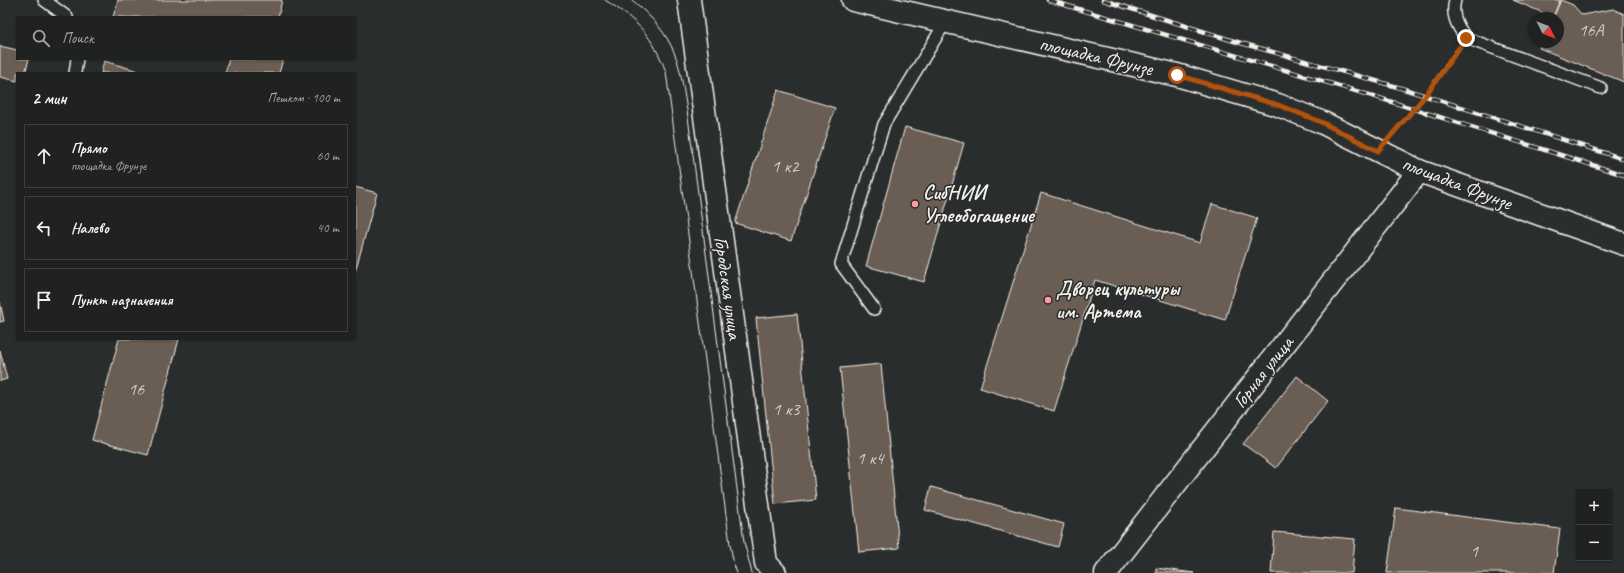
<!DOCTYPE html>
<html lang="ru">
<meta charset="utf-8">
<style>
body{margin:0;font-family:Caveat,sans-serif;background:#2d2f2f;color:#f1f3f6}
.controls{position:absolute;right:12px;bottom:12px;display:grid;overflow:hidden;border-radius:0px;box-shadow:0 1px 3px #0004}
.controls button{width:36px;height:36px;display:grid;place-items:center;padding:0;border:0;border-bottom:1px solid #3d3f40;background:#202222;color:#f1f3f6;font:20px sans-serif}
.compass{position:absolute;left:1528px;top:12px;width:36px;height:36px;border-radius:50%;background:#202222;box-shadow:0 1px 3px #0004;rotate:132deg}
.stop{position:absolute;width:12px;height:12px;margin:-9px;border:3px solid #b45309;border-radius:50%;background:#fff}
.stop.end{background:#b45309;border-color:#fff;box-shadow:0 1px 4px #0008}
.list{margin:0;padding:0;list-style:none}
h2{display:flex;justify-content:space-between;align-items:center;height:52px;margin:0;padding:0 16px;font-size:17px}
h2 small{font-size:13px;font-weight:400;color:#a2a4a5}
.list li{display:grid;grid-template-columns:26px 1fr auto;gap:12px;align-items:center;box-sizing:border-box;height:64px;margin:0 8px 8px;padding:0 8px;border:1px solid #3d3f40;border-radius:0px}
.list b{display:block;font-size:15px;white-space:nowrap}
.list p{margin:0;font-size:13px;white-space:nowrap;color:#a2a4a5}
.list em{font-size:13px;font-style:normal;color:#a2a4a5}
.icon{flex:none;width:22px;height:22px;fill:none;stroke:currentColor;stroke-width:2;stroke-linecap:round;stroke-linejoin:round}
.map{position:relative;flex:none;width:1624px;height:573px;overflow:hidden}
.search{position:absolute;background:#202222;box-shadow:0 1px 3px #0004;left:16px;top:16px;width:340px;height:44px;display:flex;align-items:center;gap:10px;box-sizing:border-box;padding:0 14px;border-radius:0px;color:#a2a4a5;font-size:15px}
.panel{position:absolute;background:#202222;box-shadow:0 1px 3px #0004;left:16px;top:72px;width:340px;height:268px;border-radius:0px}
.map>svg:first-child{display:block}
</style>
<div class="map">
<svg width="1624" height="573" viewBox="0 0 1624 573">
<rect width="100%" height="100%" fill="#2a2d2e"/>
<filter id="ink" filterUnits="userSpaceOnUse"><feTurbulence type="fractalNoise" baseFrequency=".025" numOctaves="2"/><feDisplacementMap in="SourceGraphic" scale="8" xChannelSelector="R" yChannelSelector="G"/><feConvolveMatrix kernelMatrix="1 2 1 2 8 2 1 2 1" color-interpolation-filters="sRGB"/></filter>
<g filter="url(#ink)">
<path fill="#6b5d52" stroke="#f4f1e8" d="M118 0H282L278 17H113Z
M1513 0H1560L1553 17Z
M1561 0 1573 5 1582 15 1613 9 1624 14V82L1539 48 1542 42H1558V18H1553Z
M0 46 17 50V59H29L25 73H17V81L0 77Z
M229 59H283L279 73H225Z
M104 61 145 73H101Z
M778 90 835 108 791 241 735 223Z
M905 127 964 143 924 282 866 266Z
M355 187 377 193 355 272Z
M1041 193 1200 243 1212 204 1257 218 1225 320 1095 280 1054 411 980 388Z
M0 302 4 321 0 322Z
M797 314 816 500 775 504 756 318Z
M119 339H179L148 455 92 440Z
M0 350 7 379 0 381Z
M881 364 899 548 859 552 840 368Z
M1297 376 1328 401 1276 468 1243 444Z
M931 487 1064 524 1058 547 925 510Z
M1396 508 1560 529 1554 573H1387Z
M1274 532 1355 539 1352 573H1271Z
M1156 568 1194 573H1156Z"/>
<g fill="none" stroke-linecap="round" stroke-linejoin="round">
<defs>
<path id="service" d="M44 0 67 17
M1455 0C1451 15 1457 26 1466 38L1601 88
M75 73 77 59
M874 309 841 264 884 124 946 21"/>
<path id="secondary" d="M689 0 766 563 775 573
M1106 573 1419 171"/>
<path id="primary" d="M853 0 1177 75 1278 105 1321 122 1419 171 1624 244"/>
</defs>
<use href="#service" stroke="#f4f1e8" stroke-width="14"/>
<use href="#secondary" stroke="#f4f1e8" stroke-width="25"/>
<use href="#primary" stroke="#f4f1e8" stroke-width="25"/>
<path stroke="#f4f1e8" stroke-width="2.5" stroke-dasharray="3 3" stroke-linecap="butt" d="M1393 133 1425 96 1456 51"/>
<use href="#service" stroke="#2a2d2e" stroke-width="11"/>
<use href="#secondary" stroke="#2a2d2e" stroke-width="22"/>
<use href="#primary" stroke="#2a2d2e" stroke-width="22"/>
<path stroke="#f4f1e8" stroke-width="1" d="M605 0C637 20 653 36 666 72L730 544 734 565 737 573
M632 0C678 39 679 60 688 117L744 542 752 573"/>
<defs>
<path id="rail" d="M1048 0 1376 97 1624 175
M1103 0 1234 41 1401 88 1624 159"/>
</defs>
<use href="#rail" stroke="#f4f1e8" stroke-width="4.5"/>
<use href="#rail" stroke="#2a2d2e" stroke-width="3" stroke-dasharray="9" stroke-linecap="butt"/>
</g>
</g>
<g fill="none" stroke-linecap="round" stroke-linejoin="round" filter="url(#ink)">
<path stroke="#b45309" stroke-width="5" d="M1177 75 1278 105 1321 122 1378 151 1425 96 1466 38"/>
</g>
<g fill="#ff9aa2" stroke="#2a2d2e" stroke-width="1.5">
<circle cx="915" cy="204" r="4"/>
<circle cx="1048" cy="300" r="4"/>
</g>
<g text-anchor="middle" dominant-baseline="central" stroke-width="3" stroke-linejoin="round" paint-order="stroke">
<g font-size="18" fill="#d2ccc2">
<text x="1591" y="30">16А</text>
<text x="785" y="166">1 к2</text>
<text x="136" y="389">16</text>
<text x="786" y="409">1 к3</text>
<text x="870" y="458">1 к4</text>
<text x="1474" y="551">1</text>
</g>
<g font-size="20" fill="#f4f1e8" stroke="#2a2d2e">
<text transform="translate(1096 56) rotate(13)">площадка Фрунзе</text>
<text transform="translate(1457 183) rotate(21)">площадка Фрунзе</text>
<text transform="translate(728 288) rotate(82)">Городская улица</text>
<text transform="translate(1263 372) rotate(-52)">Горная улица</text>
</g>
<g font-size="20" font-weight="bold" fill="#f4f1e8" stroke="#2a2d2e" text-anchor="start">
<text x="923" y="192">СибНИИ<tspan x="923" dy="23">Углеобогащение</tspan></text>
<text x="1056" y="288">Дворец культуры<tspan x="1056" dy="23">им. Артема</tspan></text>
</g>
</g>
</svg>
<div class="controls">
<button>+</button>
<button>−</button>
</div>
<svg class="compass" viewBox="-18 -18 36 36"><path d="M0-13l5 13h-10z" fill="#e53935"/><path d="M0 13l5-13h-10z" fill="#a2a4a5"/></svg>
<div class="stop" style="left:1177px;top:75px"></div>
<div class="stop end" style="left:1466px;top:38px"></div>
<div class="search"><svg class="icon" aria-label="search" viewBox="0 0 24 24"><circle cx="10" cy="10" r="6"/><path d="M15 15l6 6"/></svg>Поиск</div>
<section class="panel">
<h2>2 мин<small>Пешком · 100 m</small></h2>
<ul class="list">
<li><svg class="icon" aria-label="ahead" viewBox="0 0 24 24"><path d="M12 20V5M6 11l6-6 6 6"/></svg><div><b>Прямо</b><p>площадка Фрунзе</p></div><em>60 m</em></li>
<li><svg class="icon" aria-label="left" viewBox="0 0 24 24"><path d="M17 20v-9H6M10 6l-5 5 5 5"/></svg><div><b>Налево</b></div><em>40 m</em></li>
<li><svg class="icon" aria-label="arrive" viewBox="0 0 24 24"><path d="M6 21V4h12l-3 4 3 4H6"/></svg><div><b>Пункт назначения</b></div></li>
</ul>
</section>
</div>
